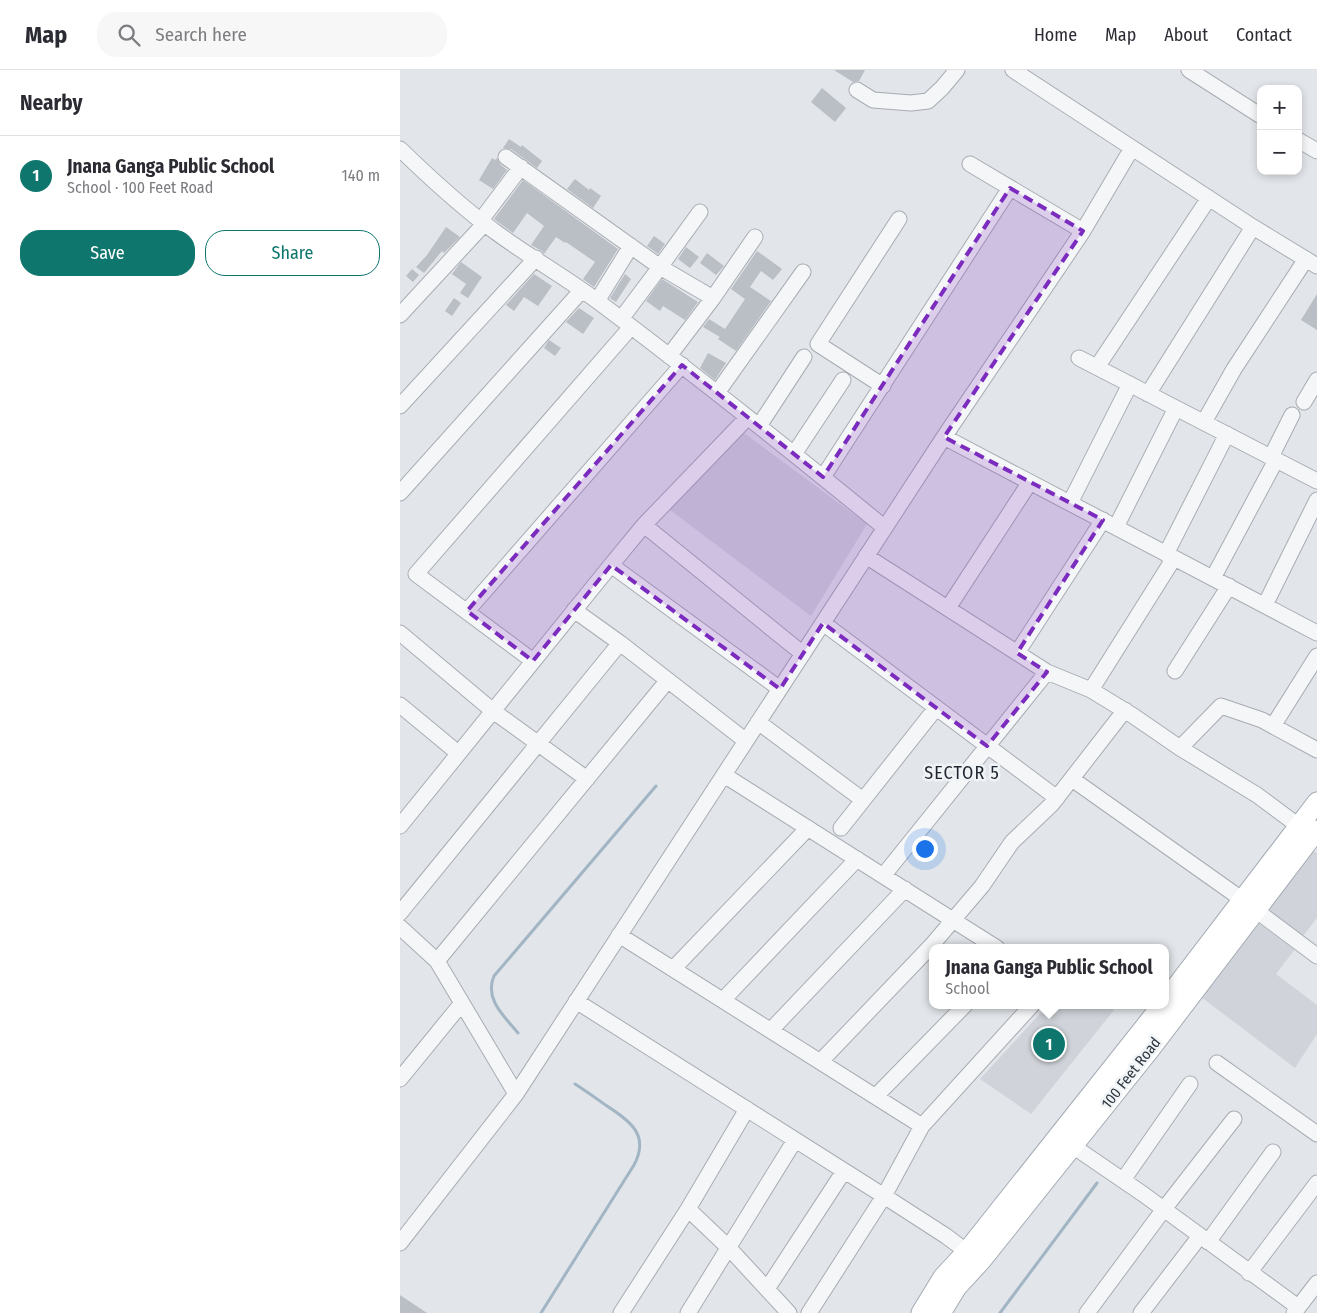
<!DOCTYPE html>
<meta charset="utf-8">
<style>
body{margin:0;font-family:"Fira Sans Condensed",sans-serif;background:#f7f7f7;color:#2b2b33}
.controls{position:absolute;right:15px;top:15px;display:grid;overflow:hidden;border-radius:10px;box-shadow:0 2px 8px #0003}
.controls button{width:45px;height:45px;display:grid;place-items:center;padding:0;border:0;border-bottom:1px solid #e1e1e2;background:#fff;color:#2b2b33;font:25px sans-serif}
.you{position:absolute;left:524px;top:778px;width:18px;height:18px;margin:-12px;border:4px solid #fff;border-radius:50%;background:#1a73e8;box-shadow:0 0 0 8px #1a73e833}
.badge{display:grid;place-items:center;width:32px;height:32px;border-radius:50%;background:#0f766e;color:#fff;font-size:16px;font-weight:700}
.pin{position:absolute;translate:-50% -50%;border:2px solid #fff;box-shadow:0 1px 5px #0006}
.popup{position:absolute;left:529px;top:874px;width:240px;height:65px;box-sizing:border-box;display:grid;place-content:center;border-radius:10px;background:#fff;filter:drop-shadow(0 1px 4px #0005);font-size:16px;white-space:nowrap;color:#7c7c81}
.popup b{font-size:19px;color:#2b2b33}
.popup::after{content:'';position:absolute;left:50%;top:100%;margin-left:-10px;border:10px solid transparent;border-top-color:#fff}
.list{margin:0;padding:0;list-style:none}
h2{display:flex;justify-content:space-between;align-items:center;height:65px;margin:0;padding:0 20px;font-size:21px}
h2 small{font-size:16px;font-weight:400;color:#7c7c81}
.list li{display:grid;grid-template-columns:32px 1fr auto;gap:15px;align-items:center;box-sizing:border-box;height:80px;padding:0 20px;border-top:1px solid #e1e1e2}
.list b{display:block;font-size:19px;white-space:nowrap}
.list p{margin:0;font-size:16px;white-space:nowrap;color:#7c7c81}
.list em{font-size:16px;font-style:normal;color:#7c7c81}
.actions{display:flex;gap:10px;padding:15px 20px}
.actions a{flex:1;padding:11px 0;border:1px solid #0f766e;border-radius:20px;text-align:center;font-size:18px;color:#0f766e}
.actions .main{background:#0f766e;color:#fff}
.icon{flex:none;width:28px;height:28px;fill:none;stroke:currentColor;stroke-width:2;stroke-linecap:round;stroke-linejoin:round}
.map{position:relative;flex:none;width:917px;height:1243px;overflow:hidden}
header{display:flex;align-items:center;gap:30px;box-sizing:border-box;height:70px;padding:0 25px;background:#fff;border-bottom:1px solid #e1e1e2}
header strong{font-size:24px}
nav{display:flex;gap:28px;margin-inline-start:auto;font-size:18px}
.search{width:350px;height:45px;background:#f7f7f7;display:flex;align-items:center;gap:12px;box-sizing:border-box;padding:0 18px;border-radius:20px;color:#7c7c81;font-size:19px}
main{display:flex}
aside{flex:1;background:#fff}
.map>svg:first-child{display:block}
</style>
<header>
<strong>Map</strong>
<div class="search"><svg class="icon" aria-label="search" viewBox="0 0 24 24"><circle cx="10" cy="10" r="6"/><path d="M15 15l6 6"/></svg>Search here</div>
<nav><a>Home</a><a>Map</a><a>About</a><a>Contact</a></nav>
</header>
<main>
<aside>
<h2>Nearby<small></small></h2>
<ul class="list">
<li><span class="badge">1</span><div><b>Jnana Ganga Public School</b><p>School · 100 Feet Road</p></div><em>140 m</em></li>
</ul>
<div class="actions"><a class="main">Save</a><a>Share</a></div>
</aside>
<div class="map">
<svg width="917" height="1243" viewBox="0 0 917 1243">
<rect width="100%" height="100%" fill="#e2e5e9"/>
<path fill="#d0d4da" d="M344 363 467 454 411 546 266 437Z
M912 780 917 783V848L902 867 868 840Z
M856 851 895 879 876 904 917 935V964L895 998 801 927Z
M648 935H707L714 940 631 1044 580 1009Z"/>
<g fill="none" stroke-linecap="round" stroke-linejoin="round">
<path stroke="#a1b5c4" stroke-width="3" d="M118 963C104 946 84 929 94 906L256 716
M141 1243 234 1095C250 1065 230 1051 207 1036 197 1029 186 1021 175 1014
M600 1243 697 1113"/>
</g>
<path fill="#babfc5" d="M434 0H465L459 11 453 12Z
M422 18 446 38 435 52 411 32Z
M109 69 121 77 122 75 142 91 137 98 111 79 103 78Z
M92 88 95 90 97 88 100 94 107 100 93 119 79 110Z
M175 109 189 120 190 118 201 126 193 138 167 119Z
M123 110 218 179 194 217 183 209 195 192 166 172 165 173 156 167 144 184 142 181 131 175 144 156 127 143 113 163 94 149Z
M46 157 60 167 44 183 42 181 24 203 16 197 27 185Z
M254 166 265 174 258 184 247 176Z
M286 177 299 187 290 198 278 189Z
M357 181 382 199 373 210 361 201 350 217 371 231 336 281 318 269 320 267 303 257 309 249 325 259 345 229 331 219Z
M307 183 324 196 316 205 300 193Z
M61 192 82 207 68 228 60 223 66 214 52 204Z
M12 199 19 205 13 212 6 206Z
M134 204 152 216 138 236 124 227 114 241 106 235Z
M225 204 231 209 216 232 210 228Z
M262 209 298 232 285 250 263 236 260 241 246 231Z
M917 224V260L901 250Z
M54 228 61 233 52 246 45 241Z
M179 238 194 248 183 264 166 252Z
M149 270 161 278 155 286 144 278Z
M308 283 326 293 315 310 300 298Z
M0 1225 27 1243H0Z"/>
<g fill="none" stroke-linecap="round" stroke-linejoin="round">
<defs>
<path id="minor" d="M613 0 853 157 917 196
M789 0 861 46
M457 20 473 30 511 33 528 31 542 18 557 0
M898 70 917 81
M0 79C31 109 62 138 97 163 131 188 167 208 200 233 297 306 391 381 485 458
M106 87 260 197 221 249
M570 94 683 161
M300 142 260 197 313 228
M81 150 121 97
M197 231 231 176
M0 245 85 153
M269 286 313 228 355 167
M679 288 917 411
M697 297 809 128
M483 316 418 274 499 149
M317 323 403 202
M748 324 853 157
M904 332 917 310
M0 336 136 188
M804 352 834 299 906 189
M359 356 404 287
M544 367 917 563
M394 384 443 310
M871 387 892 345
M423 407 610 118
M0 423 182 220
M670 433 730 314
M244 455 403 584
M716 457 776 338
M766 484 827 364
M466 486 647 602 691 620 732 645 780 678 857 725 908 763
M211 495 380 619
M813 508 876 390
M865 535 917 430
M548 538 630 412
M174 540 220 573 346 671
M67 541 282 295
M423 553 657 728
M0 563 93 641 187 709
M617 583 703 450
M133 591 16 504 231 257
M775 601 829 516
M691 620 774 488
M0 635 58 683
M358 652 463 730
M873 656 917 586
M780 678 821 636 862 650 917 680
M324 705 597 878
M672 709 833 823 917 886
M0 756 211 495 244 455 347 348
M441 758 536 638
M483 806 647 602
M0 843 220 573
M0 857 37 891 116 1024
M219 865 522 1056
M37 891 268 610
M273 899 408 758
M323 930 457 789
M176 931 484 1126 546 1166 574 1187
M371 960 505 819
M421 991 531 876 582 816 612 772 652 734 725 640
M817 993 917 1064
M0 1009 62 933
M476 1026 565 935
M664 1070 743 1124 898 1237
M723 1110 790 1014
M288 1139 329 1178 389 1243
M808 1172 873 1082
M0 1173 116 1024 544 367 683 161 732 78
M849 1203 917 1113
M367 1219 444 1101
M221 1243 288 1139 347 1039
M288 1243 395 1070
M409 1243 484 1126 522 1056 632 935
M687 1243 764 1139 834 1049
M741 1243 800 1166
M894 1243 917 1213"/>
<path id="major" d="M765 931 917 732
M521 1243 543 1207 567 1181 762 935
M541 1243 557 1217 581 1191 752 977 917 760"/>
</defs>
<use href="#minor" stroke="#a8acb3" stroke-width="17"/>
<use href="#major" stroke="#a3aab3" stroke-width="21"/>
<use href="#minor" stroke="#f4f6f7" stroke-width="15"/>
<use href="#major" stroke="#fff" stroke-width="19"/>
</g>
<path fill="#7b2cbf" fill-opacity="0.2" stroke="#7b2cbf" stroke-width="4" stroke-dasharray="10 6" stroke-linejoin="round" d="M610 118 683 161 544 367 703 450 617 583 647 602 587 676 423 553 380 619 211 495 133 591 67 541 282 295 423 407Z"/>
<g text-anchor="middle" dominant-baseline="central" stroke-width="5" stroke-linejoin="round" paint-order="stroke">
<g font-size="15" fill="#2c343f" stroke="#f1f4f6">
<text transform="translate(731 1003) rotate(-52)">100 Feet Road</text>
</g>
<g font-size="18" letter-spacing="1" fill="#1e2530" stroke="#f1f4f6">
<text x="562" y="703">SECTOR 5</text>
</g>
</g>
</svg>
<div class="controls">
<button>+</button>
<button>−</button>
</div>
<div class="you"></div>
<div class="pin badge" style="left:649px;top:974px">1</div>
<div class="popup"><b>Jnana Ganga Public School</b>School</div>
</div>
</main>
